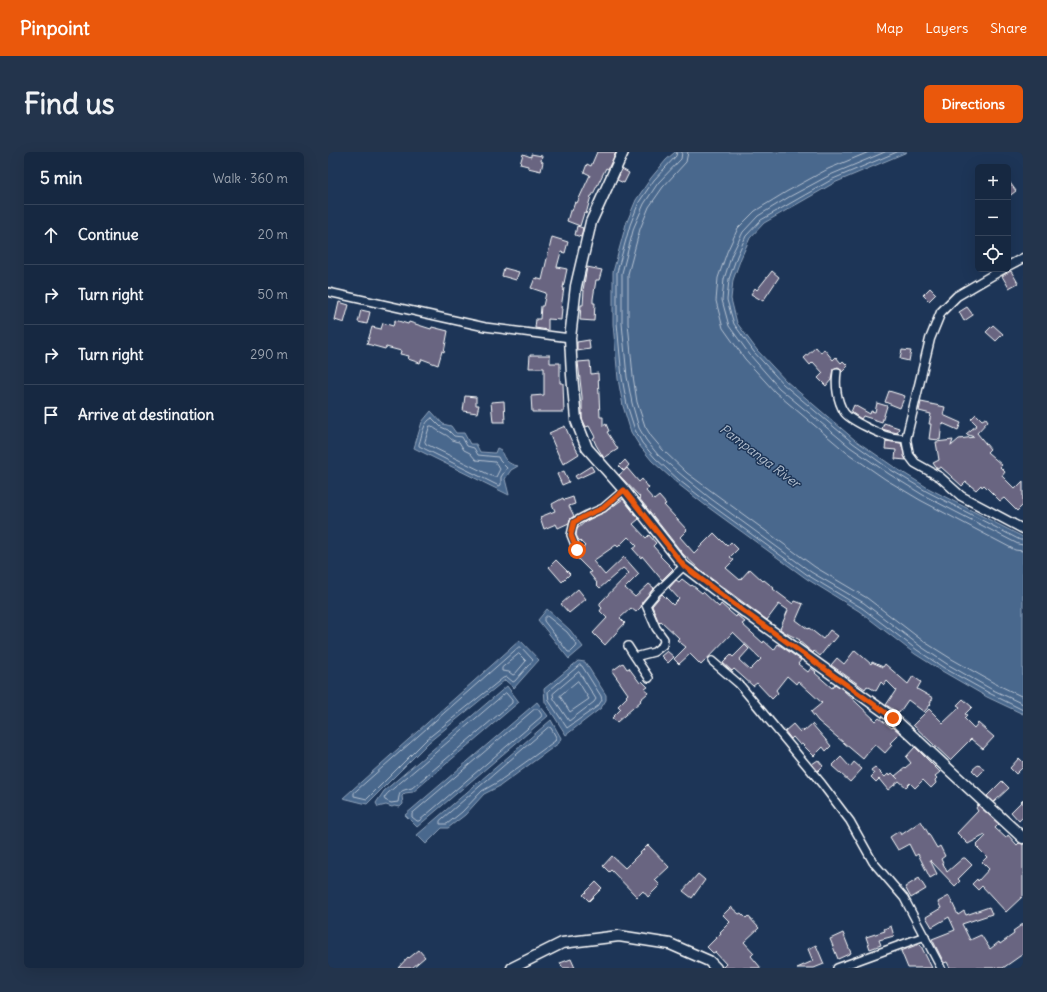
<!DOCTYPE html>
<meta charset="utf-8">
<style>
body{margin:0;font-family:Delius,sans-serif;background:#23344c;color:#f1f3f6}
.controls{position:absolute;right:12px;top:12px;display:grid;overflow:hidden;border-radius:6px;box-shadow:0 4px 16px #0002}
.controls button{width:36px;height:36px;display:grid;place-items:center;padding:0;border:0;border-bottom:1px solid #35445a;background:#162841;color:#f1f3f6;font:20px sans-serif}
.stop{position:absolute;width:12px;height:12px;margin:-9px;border:3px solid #ea580c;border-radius:50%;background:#fff}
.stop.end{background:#ea580c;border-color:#fff;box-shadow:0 1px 4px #0008}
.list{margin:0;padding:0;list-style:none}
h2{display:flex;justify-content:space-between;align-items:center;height:52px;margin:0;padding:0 16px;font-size:17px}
h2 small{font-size:13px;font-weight:400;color:#9ea6b1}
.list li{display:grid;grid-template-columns:26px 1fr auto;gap:12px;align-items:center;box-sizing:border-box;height:60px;padding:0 16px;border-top:1px solid #35445a}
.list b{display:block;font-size:15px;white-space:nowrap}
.list em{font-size:13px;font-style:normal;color:#9ea6b1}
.icon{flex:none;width:22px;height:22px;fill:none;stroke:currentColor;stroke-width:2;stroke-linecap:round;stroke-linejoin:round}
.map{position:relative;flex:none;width:695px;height:816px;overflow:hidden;border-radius:6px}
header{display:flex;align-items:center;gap:24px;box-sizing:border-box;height:56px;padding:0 20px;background:#ea580c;color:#fff}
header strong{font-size:19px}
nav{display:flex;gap:22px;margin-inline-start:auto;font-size:14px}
.intro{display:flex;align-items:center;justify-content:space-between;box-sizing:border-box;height:96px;padding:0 24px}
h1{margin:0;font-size:28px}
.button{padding:10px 18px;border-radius:6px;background:#ea580c;color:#fff;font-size:14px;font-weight:700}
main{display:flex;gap:24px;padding:0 24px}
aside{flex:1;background:#162841;border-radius:6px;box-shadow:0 4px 16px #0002}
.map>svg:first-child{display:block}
</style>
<header>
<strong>Pinpoint</strong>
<nav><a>Map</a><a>Layers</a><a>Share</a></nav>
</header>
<div class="intro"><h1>Find us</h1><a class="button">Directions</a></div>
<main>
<aside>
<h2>5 min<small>Walk · 360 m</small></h2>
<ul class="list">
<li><svg class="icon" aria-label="ahead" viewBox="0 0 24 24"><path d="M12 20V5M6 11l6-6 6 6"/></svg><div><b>Continue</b></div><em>20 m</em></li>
<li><svg class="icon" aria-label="right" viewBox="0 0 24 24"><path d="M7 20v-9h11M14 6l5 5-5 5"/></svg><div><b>Turn right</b></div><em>50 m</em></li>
<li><svg class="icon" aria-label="right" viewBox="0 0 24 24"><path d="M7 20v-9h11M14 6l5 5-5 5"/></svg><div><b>Turn right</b></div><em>290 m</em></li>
<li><svg class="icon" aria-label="arrive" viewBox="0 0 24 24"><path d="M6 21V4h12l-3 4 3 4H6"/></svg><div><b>Arrive at destination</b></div></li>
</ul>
</aside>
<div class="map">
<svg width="695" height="816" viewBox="0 0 695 816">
<rect width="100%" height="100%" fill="#1d3557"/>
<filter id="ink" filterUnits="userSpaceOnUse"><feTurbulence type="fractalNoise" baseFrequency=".025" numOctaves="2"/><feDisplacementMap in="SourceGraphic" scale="8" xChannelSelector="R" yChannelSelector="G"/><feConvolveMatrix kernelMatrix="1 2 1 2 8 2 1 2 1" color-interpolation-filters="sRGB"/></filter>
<g filter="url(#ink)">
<path fill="#48678d" stroke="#91a4bb" d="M347 0H579L506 31 436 71 422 86 413 106 405 128 403 147 409 171 429 198 458 229 527 288 566 315 600 336 695 385V562L659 545 614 519 587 502 531 459 479 427 377 353 350 332 324 309 311 293 303 280 295 254 290 227 285 172V120L298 72 308 48 323 26 338 8Z
M103 259 115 272 123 274 128 281H136L142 292H148L152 300 167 301 169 296 173 298C176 308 180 312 190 314L183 318 177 327 181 343 86 296 94 270Z
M219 457 242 478 255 495 241 507 210 468Z
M192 488 211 508 186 536 177 528 101 590 39 652 15 646Z
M250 509 257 510 278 543V548L273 556 238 583 217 550 216 537Z
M179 534 191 550 85 640 77 641 74 644 75 652 72 655 66 654 64 655 58 653 50 655 48 651 56 639Z
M209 550 220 564 89 675 77 663Z
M223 568 233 586 231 591 172 634 156 642 137 663 120 676H114L98 692 89 683Z"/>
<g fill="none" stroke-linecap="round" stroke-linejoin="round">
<path stroke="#b6c2d1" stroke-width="1" d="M349 0 348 4 326 28 311 50 302 73 289 120V171L294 226 299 253 307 278 314 291 327 306 352 329 379 350 481 424 534 456 589 498 616 516 661 541 695 558
M354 0 353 7 330 31 316 52 306 75 294 121V171L299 225 304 251 311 276 318 288 330 303 356 325 382 346 483 420 536 451 592 494 619 512 663 537 695 552
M360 0 358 10 335 35 321 55 312 77 300 122V171L305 224 309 250 317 274 323 284 335 298 359 321 386 341 487 415 539 446 595 489 622 506 666 531 695 545
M541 0 500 17 458 40 427 59 410 76 399 100 390 126 388 149 395 176 417 207 447 240 518 300 557 327 592 348 687 398 695 399
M557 0 502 23 461 45 430 64 415 80 404 102 396 127 394 148 401 174 422 203 451 236 522 295 561 322 595 343 690 392 695 393
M569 0 505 27 433 68 418 84 409 104 401 127 399 148 406 172 426 200 455 232 525 291 563 318 598 339 692 388H695
M104 266 113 275 120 278 126 284 134 285 139 294 146 296 150 303 170 305 172 309 179 316 173 325V333L171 334 91 294V292C94 284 95 270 104 266Z
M102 274H104C108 278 111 279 116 282 123 285 122 289 131 290L136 298 142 301 148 308 167 310 172 317 168 325H166L98 292 97 290Z
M219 464 239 480 249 493 248 495 243 500H240L216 469V467Z
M191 495H193L205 508 187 529 185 530 179 525 175 526 99 587 39 647 26 644V641Z
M191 502 198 509 187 522 185 523 181 520 174 519V516Z
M252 513 254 514 273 544 274 548 270 554 239 576 221 549 220 540Z
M251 520 268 547 266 550 241 569 226 547 225 542Z
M250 529 261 547 242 560 232 544Z
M178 541 184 548V551L84 636C72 639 72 638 70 650L63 651 57 648 56 646 59 642Z
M207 557H210L214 563 213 565 91 669H89L84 665V662Z
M221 575 223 576 228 585 227 589 170 630 154 639 134 660 119 672H112V669Z"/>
</g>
<path fill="#696581" stroke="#fff" d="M269 0H288L280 17 278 16 264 44H263L258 62 256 61 252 74 239 69 242 59H244L247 50 249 51 262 23 256 20 259 12 263 14Z
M195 2 203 5V2L214 4 213 9 215 10 213 19 200 16V14L192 12Z
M294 17 301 21 296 31 289 28Z
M680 28 688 39 680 45Z
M249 74 255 76 253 85 247 83Z
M224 85 240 90 237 101 233 100 229 115 239 117 235 136H236L233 156H234L233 168 220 167V178L207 176 208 167H212L213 154H215L218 141 203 136 207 126 214 128Z
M259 115 274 118 271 128H268L265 147V151H267L266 169 252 168 253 153H255L256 138H255Z
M176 116 191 120 188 128 174 124Z
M444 119 451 125 435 149 423 142 427 136 429 138Z
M683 119 690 131 681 136 674 124Z
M602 136 608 142 601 149 595 143Z
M11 150 21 153 16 171 7 168Z
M639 155 645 163 636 169 631 160Z
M33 158 42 160 39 172 30 170Z
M67 168 80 172 81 170 103 177 104 175 120 179 116 200 114 199 110 213 94 207 92 211 80 207 81 204 72 202 73 199 58 195 57 197 39 192 44 175 53 177 55 171 65 174Z
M665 173 675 182 668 189 658 180Z
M261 188 262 197 249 199V190Z
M488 195 493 201 496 197 505 208 508 205 513 211 515 209 520 214 514 220 512 216 510 215 505 217 503 228 498 234 490 226 495 221 485 210 482 213 476 206Z
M574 198 583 199 581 209 572 207Z
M202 203H222V211H232V231H235L236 260H204L203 244 216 243V216H201Z
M262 209 263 222 270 221 272 265H275V274L278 272 281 279 279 280 290 297 276 306 268 293 265 286 267 285 261 274 258 275 254 266V245L250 210Z
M561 239 577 244 572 256 557 250Z
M137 244 148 245V253H151L149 261 135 259Z
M176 249 177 270H165L163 250Z
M593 250 617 255 615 263 633 271 630 278 614 271 612 288 601 287 603 272H601L603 262 591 259Z
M549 251 559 254 554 270 535 264 533 267 523 260 526 253 542 262 543 259 547 260Z
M648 262 654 268 658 266 660 269 649 281 662 297 659 300 674 313 672 315 677 320 674 324 687 337 695 329V353L689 359 676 346 672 349 656 333 654 335 653 333 648 338 638 330 634 334 613 315 609 317 605 311 611 308 608 290 625 288 623 294 631 287 646 285 638 282 649 273 643 267Z
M556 271 571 276 569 281 554 277Z
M237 274 243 288 251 302 235 312 230 302 221 281Z
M558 289 573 291 578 308 567 307 568 298 557 297Z
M297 308 301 313 296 319 291 314Z
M263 314 266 319 249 327 247 324Z
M299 316 311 330 314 327 321 336 318 339 326 348 331 344 338 352 336 353 359 378 352 385 366 401 386 381 399 394 403 390 410 397 402 405 406 408 398 416 412 428 422 417 435 429 436 428 446 436 445 437 465 452 467 449 475 452 468 468 480 477 481 476 495 487 502 478 510 484 505 490 504 489 492 504 486 499 485 501 471 489 472 488 458 481 452 477 460 458 451 452 439 468 373 419 355 402 311 346 312 345 291 323Z
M236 319 241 330 234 333 229 322Z
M245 345 247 352 241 354 246 364 242 367 241 371 230 376 228 372 216 377 212 365 227 359 224 352 235 346 236 348Z
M295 347 311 367 305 372 318 386 321 383 328 391 325 394 333 403 332 404 345 417 334 428 314 404 313 406 305 397 309 394 300 385 290 395 288 393 265 409 277 423 296 405 311 422 297 436 307 445 321 432 326 436 314 450 313 455 308 460 303 456 292 466 297 471 277 493 265 481 279 466 272 459 274 456 272 454V451L301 421 295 416 272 436 268 432 269 431 261 421 263 420 247 404 253 401 254 397 257 394 250 387 248 383 249 377 258 369 277 360Z
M228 408 242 422 234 430 221 415Z
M354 427 363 434 364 433 374 441 375 440 391 455 393 452 408 465 409 463 417 470 414 472 435 491 436 489 446 498 450 492 473 508 470 512 480 520 483 516 488 520 487 521 504 536 507 532 513 536 548 569 551 566 564 576 565 575 572 581 562 591 564 593 557 601 547 592 535 607 490 569 483 560 494 551 470 529 468 532 459 524 448 538 450 541 444 547 429 531 425 534 406 517 404 519 395 511 403 503 405 505 417 493 421 497 411 508 422 518 433 507 405 480 373 513 362 502 351 512 346 507 358 495 349 488 351 486 333 469 331 471 324 454 334 442 345 453 351 447 341 436 348 428 351 430Z
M250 437 258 447 241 461 233 452Z
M527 498 543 512 544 510 555 515 557 512 580 532 585 524 593 530 589 537 605 546 602 551 603 552 596 560 580 548 571 561 558 553 568 538 559 529 556 533 553 530 548 539 539 534 537 537 503 513 509 506 516 512Z
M339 499 346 505 340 511 333 504Z
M295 511 299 517 301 516 312 531 314 529 320 535 317 537 320 541 312 548 313 549 289 570 284 566 293 557 290 554 299 545 298 544 300 542 284 519Z
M635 547 644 555 637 562 639 563 636 566 646 576 650 571 666 585 655 597 643 587 622 608 585 573 601 557 615 571 632 555 629 553Z
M465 572 472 580 474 577 476 579 484 572 503 594 498 599 495 595 486 604 474 592 472 593 465 585 463 587 457 579Z
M587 595 612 620 607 624 609 626 607 628 608 631 603 636 595 628 587 636 582 631 578 635 571 629 560 638 551 627 548 630 543 625 546 622 543 618 547 615 557 625 560 622 561 624 564 621 570 627 567 624 583 611 578 605Z
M513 605 522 615 526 610 534 617 522 630 504 614Z
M691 606 695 610V615L688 622 682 616Z
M490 608 495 614 490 619 484 612Z
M651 612 656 618 650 624 644 618Z
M674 629 681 636 666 650 659 644Z
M695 648V665L691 669 683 660Z
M650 653 671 672 667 676 678 686 680 683 689 693 691 691 695 692V744L678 760 654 734 650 738 644 732 649 727 650 729 661 717 654 710 659 705 648 694 658 684 657 683 640 692 629 681 650 659 648 656Z
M593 669 609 696 612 694 617 704 613 707 619 720 635 706H637L644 713 630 727 632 729 627 734 602 708 609 722 602 726 590 702 587 704 581 692 570 698 562 685 571 679 573 683Z
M320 693 341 715 327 728 332 733 320 745 315 739 309 745 283 718 281 720 275 714 284 704 297 716Z
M370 722 377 728 364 746 355 739Z
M591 726 598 737 583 746 577 735Z
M268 730 274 736 261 749 255 743Z
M621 744 630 763 636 759 638 763 661 755 664 762 634 772 642 788 653 783 662 797 671 790 672 792 686 782 685 779 695 772V802L675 816H622L619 810 616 811 604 787 627 778 621 765 604 775 598 765 613 756 610 750Z
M403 755 411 762 413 761 418 766 420 764 431 776 416 790 426 801 423 804 433 816H394L398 812 387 800 385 801 379 795 393 781 392 780 402 770 395 763Z
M563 774 566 784 551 788 553 793 542 797 538 785 557 779 556 777Z
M515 781 523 801 510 807 502 787Z
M591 792 593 794 604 816H580L573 799Z
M488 793 496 812 486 816H469L485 809 480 797Z
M91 798 97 805 84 816H70L80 805 81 806Z
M243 807 247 816H235L232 811Z"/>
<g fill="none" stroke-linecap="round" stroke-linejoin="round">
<defs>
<path id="minor" d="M0 140 157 175 242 186
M509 220C507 233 509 249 516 260 521 268 553 283 563 285 568 286 573 286 578 287
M249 398 243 383 246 370 259 363 275 356 296 338
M300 494 307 505
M384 509 411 532 494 632 522 669 545 710 576 746 613 816
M321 526 307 505 326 500 335 493 336 487 328 476 318 453 328 441 356 414
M509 816 597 784"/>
<path id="tertiary" d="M680 114 695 106
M675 117 629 144 613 160 602 187 578 287 581 303 587 311 612 325 633 344 695 377"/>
<path id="secondary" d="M295 0 263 70 248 134 242 186 244 223 248 268 259 296 296 338 356 414 403 450 565 566 695 686
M184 816 234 791 291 784 342 792 381 809 388 816"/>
</defs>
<use href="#minor" stroke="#fff" stroke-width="10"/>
<use href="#tertiary" stroke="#fff" stroke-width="11"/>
<use href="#secondary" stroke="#fff" stroke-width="13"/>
<use href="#minor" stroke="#1d3557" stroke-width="7"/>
<use href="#tertiary" stroke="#1d3557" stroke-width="8"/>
<use href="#secondary" stroke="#1d3557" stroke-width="10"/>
</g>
</g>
<g fill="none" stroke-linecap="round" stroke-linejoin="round" filter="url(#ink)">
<path stroke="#ea580c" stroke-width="5" d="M249 398 243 383 246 370 259 363 275 356 296 338 356 414 403 450 565 566"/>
</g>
<g text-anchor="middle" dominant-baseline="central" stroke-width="3" stroke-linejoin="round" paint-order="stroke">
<g font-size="13" font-style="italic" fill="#b6c2d1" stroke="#1d3557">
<text transform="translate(432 304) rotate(37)">Pampanga River</text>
</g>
</g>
</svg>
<div class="controls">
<button>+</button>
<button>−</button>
<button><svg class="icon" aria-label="locate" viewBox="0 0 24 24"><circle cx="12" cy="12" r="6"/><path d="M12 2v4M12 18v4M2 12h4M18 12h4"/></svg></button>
</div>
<div class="stop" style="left:249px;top:398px"></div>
<div class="stop end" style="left:565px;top:566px"></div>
</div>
</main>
